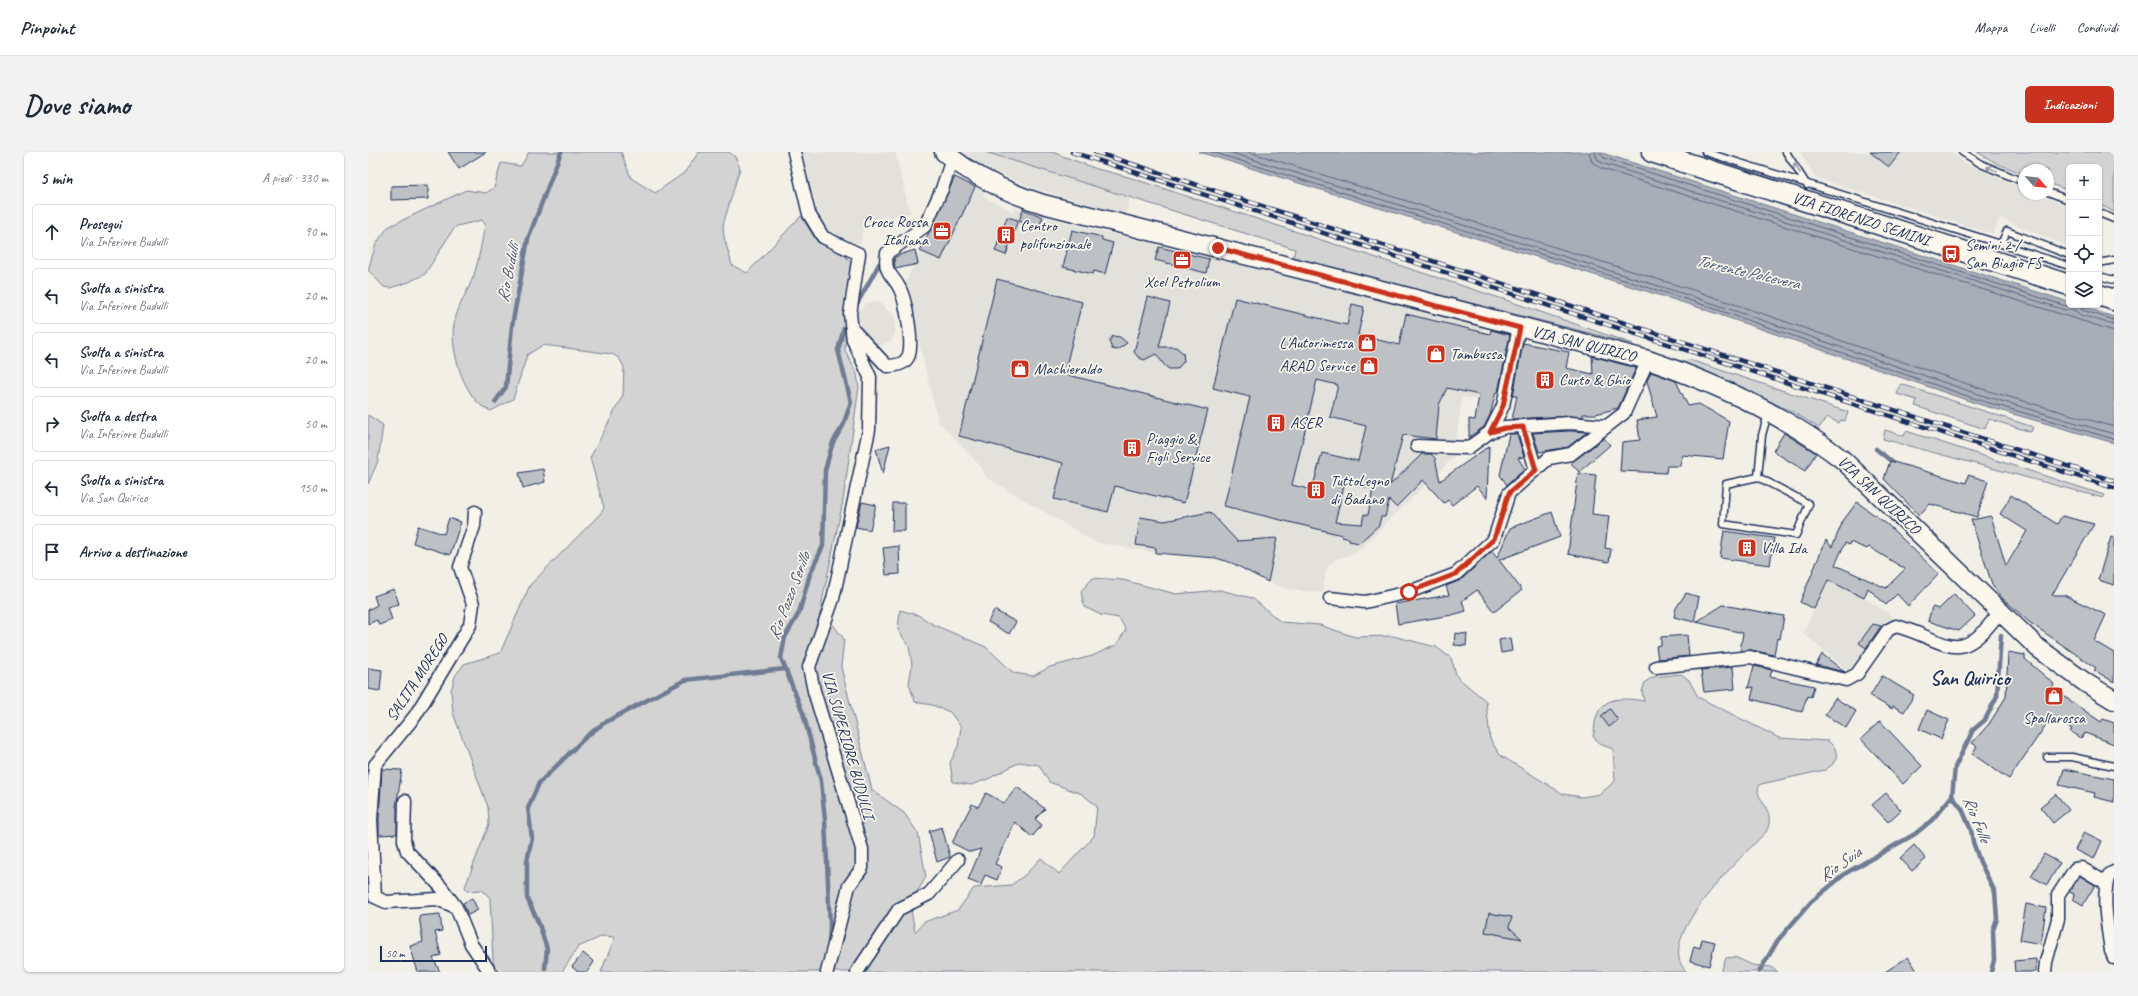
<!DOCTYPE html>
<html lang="it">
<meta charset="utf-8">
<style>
body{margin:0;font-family:Caveat,sans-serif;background:#f2f2f3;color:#1f2937}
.controls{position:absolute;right:12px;top:12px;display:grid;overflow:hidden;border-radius:6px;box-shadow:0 1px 3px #0004}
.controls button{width:36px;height:36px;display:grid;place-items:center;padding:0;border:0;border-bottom:1px solid #e0e1e3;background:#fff;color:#1f2937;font:20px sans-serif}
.compass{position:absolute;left:1650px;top:12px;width:36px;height:36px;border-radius:50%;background:#fff;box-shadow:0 1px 3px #0004;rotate:117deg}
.scale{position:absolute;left:12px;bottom:10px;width:107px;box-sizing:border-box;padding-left:4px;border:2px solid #1b2f5e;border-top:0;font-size:11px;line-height:14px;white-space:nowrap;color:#1b2f5e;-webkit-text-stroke:3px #fbf7ec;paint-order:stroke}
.stop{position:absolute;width:12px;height:12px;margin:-9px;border:3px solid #c8321e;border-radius:50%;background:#fff}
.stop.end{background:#c8321e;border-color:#fff;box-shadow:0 1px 4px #0008}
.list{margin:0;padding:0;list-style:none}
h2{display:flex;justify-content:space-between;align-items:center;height:52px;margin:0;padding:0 16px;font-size:17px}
h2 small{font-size:13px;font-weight:400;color:#747a83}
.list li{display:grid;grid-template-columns:26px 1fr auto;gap:12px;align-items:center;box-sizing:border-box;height:56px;margin:0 8px 8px;padding:0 8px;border:1px solid #e0e1e3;border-radius:6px}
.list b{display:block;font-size:15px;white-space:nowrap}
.list p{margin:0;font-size:13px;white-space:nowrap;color:#747a83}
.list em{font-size:13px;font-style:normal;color:#747a83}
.icon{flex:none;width:22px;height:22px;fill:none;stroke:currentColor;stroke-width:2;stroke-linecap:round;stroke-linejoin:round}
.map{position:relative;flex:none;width:1746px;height:820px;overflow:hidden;border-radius:6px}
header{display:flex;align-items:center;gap:24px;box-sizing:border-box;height:56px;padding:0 20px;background:#fff;border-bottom:1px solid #e0e1e3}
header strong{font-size:19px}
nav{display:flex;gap:22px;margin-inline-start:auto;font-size:14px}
.intro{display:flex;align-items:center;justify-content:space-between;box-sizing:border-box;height:96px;padding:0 24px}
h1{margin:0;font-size:28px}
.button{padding:10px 18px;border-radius:6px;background:#c8321e;color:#fff;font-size:14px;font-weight:700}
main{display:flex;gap:24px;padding:0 24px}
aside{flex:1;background:#fff;border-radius:6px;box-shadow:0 1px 3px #0004}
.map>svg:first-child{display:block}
</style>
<header>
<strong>Pinpoint</strong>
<nav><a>Mappa</a><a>Livelli</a><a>Condividi</a></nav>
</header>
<div class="intro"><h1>Dove siamo</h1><a class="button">Indicazioni</a></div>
<main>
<aside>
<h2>5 min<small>A piedi · 330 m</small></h2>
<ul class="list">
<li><svg class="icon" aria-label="ahead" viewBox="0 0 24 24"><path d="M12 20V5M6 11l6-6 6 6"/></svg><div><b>Prosegui</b><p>Via Inferiore Budulli</p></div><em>90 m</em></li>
<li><svg class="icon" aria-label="left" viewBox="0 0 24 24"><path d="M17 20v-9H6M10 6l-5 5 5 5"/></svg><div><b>Svolta a sinistra</b><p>Via Inferiore Budulli</p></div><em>20 m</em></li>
<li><svg class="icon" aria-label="left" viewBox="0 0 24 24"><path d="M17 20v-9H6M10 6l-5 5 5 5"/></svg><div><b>Svolta a sinistra</b><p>Via Inferiore Budulli</p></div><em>20 m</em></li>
<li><svg class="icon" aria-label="right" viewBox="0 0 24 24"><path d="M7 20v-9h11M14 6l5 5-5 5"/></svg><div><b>Svolta a destra</b><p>Via Inferiore Budulli</p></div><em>50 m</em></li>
<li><svg class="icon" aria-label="left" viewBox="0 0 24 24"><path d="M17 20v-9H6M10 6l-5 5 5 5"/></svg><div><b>Svolta a sinistra</b><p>Via San Quirico</p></div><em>150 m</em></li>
<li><svg class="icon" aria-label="arrive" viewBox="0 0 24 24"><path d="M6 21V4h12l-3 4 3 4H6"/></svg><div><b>Arrivo a destinazione</b></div></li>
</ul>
</aside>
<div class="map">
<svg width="1746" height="820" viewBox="0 0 1746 820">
<rect width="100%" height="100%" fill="#f2efe6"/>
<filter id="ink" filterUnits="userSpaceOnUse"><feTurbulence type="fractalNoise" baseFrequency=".025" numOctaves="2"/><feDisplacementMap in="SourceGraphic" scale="8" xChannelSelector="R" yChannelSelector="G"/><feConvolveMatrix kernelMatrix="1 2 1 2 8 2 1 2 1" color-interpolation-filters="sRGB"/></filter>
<g filter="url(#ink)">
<path fill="#e2e1dc" d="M433 0H527L542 61 496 70 492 92 460 82 455 77Z
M595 0H617L762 46 757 63 662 35 610 12Z
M1432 0H1584L1597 11 1656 37V42H1669L1701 55V82L1696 93 1632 66 1625 82 1448 26Z
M587 25 616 40 615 44 645 60 648 56 654 59 655 57 675 65 1116 172 1110 201 1117 203 1108 248 1094 245 1086 305 988 401 968 407 959 415 954 441 920 437 900 430 864 411 848 406 788 401 727 390 618 325 614 316 574 273H571L537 132Z
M510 149 527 165V181L523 189 512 194 494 183 490 173 489 161 498 151Z
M1460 428 1496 446 1526 465 1482 521 1435 481Z"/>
<path fill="#d2d3d2" stroke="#768198" d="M161 0H253L263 26 287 41 316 21 331 0H361L367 5 372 16 355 73 356 85 364 113 379 121 433 64 448 88 476 103 485 112 478 156 477 198 489 222 491 235 475 349 454 450V458L476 487 473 515 504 638 536 661 550 681 558 725 542 752 547 780 556 770 590 758 606 736 643 733 657 723 673 706 691 722 726 684 729 654 714 642 681 630 671 613 652 610 620 627 603 633 585 630 582 611 590 594 593 575 582 560 564 553 547 550 541 532 544 513 541 494 530 478 532 458 550 463 566 473 618 495 646 521 665 524 682 515 724 504 748 493 758 478 751 466 733 463 716 455 713 439 725 426 755 428 808 442 852 438 884 446 913 470 952 473 987 485 1025 484 1068 495 1083 506 1089 525 1118 549 1122 587 1132 603 1195 642 1214 645 1232 642 1247 629 1245 597 1234 593 1225 585C1227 578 1226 572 1228 566 1235 543 1256 546 1276 549L1274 540 1277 530 1285 525 1313 522 1321 528 1330 545 1411 586 1460 589 1467 596 1469 605 1464 613 1457 618 1393 632C1381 645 1411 656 1398 680 1377 702 1282 788 1319 820H233L247 785 235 784 210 795 194 820H131L126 814 125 808 122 746 114 738 99 739 97 735 121 672 120 655 85 561 83 539 87 524 96 512 132 501 162 433 233 361 236 356 222 306 255 243 256 215 251 206 244 202 175 193 159 203 145 247 123 259C97 251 81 197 86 172 89 155 100 139 106 123 111 107 114 89 117 72L114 68 89 74 84 79 57 122 41 130 22 136 16 135 0 118 8 92 20 75 98 38 118 41 126 36 133 11 153 14Z
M617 0H684L729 17 757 24 1138 148 1265 192 925 106 927 97Z
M1609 0H1746V60L1731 52V15H1701V39L1680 31V18H1656V22L1630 12Z
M1322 208 1480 260 1477 269 1473 268 1471 271 1459 265 1451 276 1425 260 1310 209Z
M1533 232 1665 275 1663 280 1621 267 1617 277 1547 254 1549 248 1529 242Z
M0 263 15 273 10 309 0 332Z
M1517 278 1536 284 1538 279 1736 343 1735 346 1515 287Z
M1367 805 1384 813 1403 815 1410 820H1353L1358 806Z"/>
<path fill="#a9adb7" stroke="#707b93" d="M831 0H1231L1701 150V153H1710L1746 165V291L1610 252 1326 154Z"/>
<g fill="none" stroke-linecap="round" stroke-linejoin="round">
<path stroke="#546182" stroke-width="1" d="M844 0 1327 150 1611 248 1746 287
M861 0 1329 146 1613 243 1746 282
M881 0 1331 140 1614 237 1746 275
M1221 0 1224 10 1232 16 1746 179
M1227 0 1229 7 1234 11 1697 158H1706L1713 163 1746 173
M1232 0 1236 6 1698 154 1703 153
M1711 153 1714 158 1746 168"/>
<path stroke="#707b93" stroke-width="4.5" d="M489 152 511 112
M127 250 138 235 144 174 160 87 193 0
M1508 297 1523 309
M461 792 462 773 457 668 453 629 435 561 413 506 417 485 431 461 442 422 455 394 457 318 465 290 475 274 483 250 470 198 476 176
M177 816 179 797 171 772 159 746V709L164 686 160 656 171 631 220 583 236 571 317 528 417 517
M1391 820 1410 788 1443 750 1478 721 1547 682 1564 668 1584 644
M1623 820 1626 808 1625 778 1629 767 1627 740 1612 710 1605 690 1603 678 1594 657 1584 644 1587 615 1605 578 1617 568 1629 544 1633 483"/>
</g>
<path fill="#bdc0c4" stroke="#1b2f5e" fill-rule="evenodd" d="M80 0H118L91 17Z
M1502 0H1533L1521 15Z
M587 25 607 35 573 108 552 99Z
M60 33V47L23 48V34Z
M655 57 675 65 670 77 651 69Z
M639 65 650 68 638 103 627 99Z
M704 78 734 85V88L745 91 737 122 726 119 725 122 695 115Z
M791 95 841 107 838 121 787 108Z
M547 98 550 112 527 117 526 106 531 103Z
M629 127 714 150 696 222 840 258 816 351 747 334 740 360 686 347 695 311 591 284Z
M780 145 802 151 791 195H808L815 201 816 209 809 217H801L797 214 788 202 776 208 770 205 766 200Z
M867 146 979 173 984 152 996 155 990 183 1031 193 1038 162 1122 182 1123 178 1142 183 1130 240H1128L1122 263 1116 275 1101 285V267L1107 268 1111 243 1079 236 1071 253 1068 287 1035 283 1022 333 1054 302H1063L1067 306 1072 329 1121 294 1119 346 1109 334 1084 353 1080 348 1076 351 1055 328 1028 355 1021 348 1017 365H1013L1011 373 991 391 981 389 982 387 974 385V383L856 354 882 245 845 236ZM949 228 970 233 962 265 998 274 990 309 954 301 944 338 924 333ZM977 330 1005 337 1000 363 996 362 994 372 967 370Z
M745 184 752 185 759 191 749 198 744 197 741 189Z
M1155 191 1201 200 1198 216 1225 222 1224 204 1268 216 1250 256 1228 262H1215V265L1202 264 1144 267 1149 244H1145Z
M1283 220 1308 229 1320 254 1331 252 1361 269 1355 307 1314 303 1312 314H1299L1298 321 1252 319 1254 290 1272 288 1269 268 1289 265 1279 229Z
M1202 279 1219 280 1200 295 1171 300 1165 281Z
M1416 281 1448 301 1437 319 1405 299Z
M1141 282H1149L1156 305 1150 306 1157 317 1139 333 1132 323Z
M1236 286 1242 293 1211 320 1203 311Z
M522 293 515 322 508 297Z
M1522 309 1598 331 1600 323 1620 329 1609 365 1562 352 1551 363 1516 327Z
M175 317 177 330 155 336 151 321Z
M1210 321 1228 323 1224 362 1241 364 1237 396 1243 397 1241 410 1200 402Z
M1643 343 1689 372 1694 364 1726 372 1684 443H1696L1738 463 1726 489 1746 501V530L1726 518 1728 516 1661 470 1632 444 1624 432 1603 368 1623 364 1638 414 1659 379 1632 362Z
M494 350 508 353 502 378 488 375Z
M1489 350 1520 373 1571 422 1540 454 1529 442 1518 453 1500 436 1496 446 1460 428 1446 457 1432 450 1458 388 1464 395 1475 369ZM1482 390 1499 397 1501 395 1537 417 1518 436 1467 413 1477 391 1481 393Z
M525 351H537V379H524Z
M842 360 869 389 909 386 900 430 864 411 848 406 788 401V396L768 393 772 365 796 369Z
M1184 360 1192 385 1131 408 1154 438 1126 460 1109 438 1094 449 1098 459 1084 463 1030 472 1027 452 1081 443 1078 434 1093 428 1124 399 1129 406 1142 376Z
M81 366 93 370 82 403 45 391 50 374 76 382Z
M1356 379 1406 386 1402 413 1352 406Z
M1743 385 1746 386V433L1730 428Z
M531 394 532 422 518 423 515 396Z
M26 437 31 452 20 455 24 468 11 473 9 468 0 472V458L9 453 6 444Z
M1318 441 1331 445 1326 470 1306 465 1308 456Z
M1586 442 1607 464 1591 479 1560 469 1564 455 1571 457Z
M1355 453 1416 464 1412 487 1409 486 1406 503 1383 498 1372 499 1375 481 1328 470Z
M626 458 648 470 641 482 620 470Z
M1505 472 1513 474 1498 496 1491 491Z
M1087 481 1099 482 1098 494 1086 493Z
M1319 483 1321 504 1290 507 1288 494 1293 493V485Z
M1142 486 1144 499 1133 501 1131 488Z
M1640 500 1657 503V507L1686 532 1684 536 1733 570 1735 567 1746 571V592L1717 581 1713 586 1702 579 1704 577 1684 564 1641 627 1604 602 1609 594 1604 591 1621 572 1638 545Z
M1454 502 1477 520 1448 513Z
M1386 514 1404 518 1402 525 1446 534 1443 545 1439 544 1434 560 1383 547 1386 535 1380 536Z
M1365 515 1367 537 1336 540 1333 518Z
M0 516 14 518 12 539 0 537Z
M1514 524 1546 543 1536 560 1525 554 1524 557 1502 544Z
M1467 546 1488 559 1478 576 1457 563Z
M1242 557 1250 568 1241 575 1233 564Z
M1559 558 1581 568 1573 587 1551 577Z
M1512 569 1554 614 1535 632 1493 587Z
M14 617 34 618 28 655H29V682L11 683V667Z
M1696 617 1746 627V650L1726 645 1727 641 1691 633Z
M649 635 677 657 667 667 674 673 664 685 647 670 627 712 634 715 629 728 617 723 613 733 600 728 613 697 602 700 584 691 604 652 610 655 618 641 636 651Z
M1518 641 1533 658 1520 670 1504 653Z
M1688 642 1701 658 1685 671 1672 655Z
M574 675 582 705 569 710 561 679Z
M1716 680 1734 689 1726 707 1707 698Z
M1546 693 1558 707 1544 719 1532 706Z
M1676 702 1692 711 1679 733 1663 724Z
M1712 724 1727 733 1715 753 1705 747 1706 742 1701 740Z
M104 746 110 758 100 763 95 751Z
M1658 752 1678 756 1673 792 1652 788Z
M1121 761 1144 765 1141 775 1154 787 1117 780Z
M72 762 74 779 67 780 73 803 65 806 72 820H50L42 794 55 790 51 764Z
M1334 787 1347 790 1341 814 1322 809 1326 794 1332 796Z
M215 801 226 810 219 820H210L204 815Z
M1540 805 1550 820H1517Z
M1668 807V820H1647L1646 809Z"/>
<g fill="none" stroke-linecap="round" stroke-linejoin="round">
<defs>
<path id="service" d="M1337 0 1633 92
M1418 0 1439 33
M1594 0 1613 12 1656 30
M1680 40 1701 48
M1731 61 1746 67
M1701 103 1639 79 1633 92 1701 114
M1731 111 1746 108
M1731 124 1746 128
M1390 325 1441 352 1428 383 1355 372 1358 332Z
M1390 325 1394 283 1400 262
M1679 605H1704L1746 614"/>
<path id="minor" d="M426 0 441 62 455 85 491 102 482 162 485 188 502 225 501 278 465 447 441 515 446 539 494 697V716L481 734 459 820
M485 178 519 214C527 214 536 213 540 205 546 193 538 149 532 137 525 122 515 122 519 101L557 74 574 37 584 7
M1155 275 1168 318
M1122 280 1135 254 1151 175
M1049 294 1100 296 1122 280 1137 275 1202 271 1239 274
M962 446 997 450 1041 440 1088 422 1126 387 1141 341 1181 306 1203 302 1256 261 1280 208
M1288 515 1382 505 1478 528 1489 522 1520 478 1528 474C1580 488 1591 518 1632 459
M37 649 36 689 39 699 73 735 88 755 103 792 122 820
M1746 720 1741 723C1733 746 1740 775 1743 799L1746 806
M88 755 69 747 18 750 7 745 3 667 7 613 47 564 102 473 105 452 92 415 106 374 107 360
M489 820 531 757 561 742 590 708
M1677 820 1678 810 1690 767V743L1707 717 1713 716 1738 731"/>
<path id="secondary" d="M576 0C605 24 640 41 675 52L979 129 1280 208C1350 232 1417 263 1475 308L1670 496 1718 531 1746 548"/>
<path id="primary" d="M1284 0 1701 133
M1731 143 1746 148"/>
</defs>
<use href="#service" stroke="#1b2f5e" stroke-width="9"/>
<use href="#minor" stroke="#1b2f5e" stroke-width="15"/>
<use href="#secondary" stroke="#1b2f5e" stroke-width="21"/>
<use href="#primary" stroke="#1b2f5e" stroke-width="23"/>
<use href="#service" stroke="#fbf7ec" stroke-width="6"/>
<use href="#minor" stroke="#fbf7ec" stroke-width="12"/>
<use href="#secondary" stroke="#fbf7ec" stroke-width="18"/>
<use href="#primary" stroke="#fbf7ec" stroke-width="20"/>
<defs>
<path id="rail" d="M704 0 1746 336
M727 0 1746 329"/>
</defs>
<use href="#rail" stroke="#1b2f5e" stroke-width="4.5"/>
<use href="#rail" stroke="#fbf7ec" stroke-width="3" stroke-dasharray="9" stroke-linecap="butt"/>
</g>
<defs><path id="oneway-shaft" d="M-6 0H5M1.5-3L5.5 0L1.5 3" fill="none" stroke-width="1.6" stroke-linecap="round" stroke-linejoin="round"/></defs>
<g stroke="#8b93a5">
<use href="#oneway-shaft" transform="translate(1429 16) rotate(-122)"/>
<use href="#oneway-shaft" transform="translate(1624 17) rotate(-158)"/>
</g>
</g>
<g fill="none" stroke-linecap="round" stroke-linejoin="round" filter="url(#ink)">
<path stroke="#c8321e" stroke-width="5" d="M850 96 1152 176 1135 254 1122 280 1137 276 1155 275 1168 318 1141 341 1126 387 1088 422 1041 440"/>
</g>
<defs>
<symbol id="office-square" viewBox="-11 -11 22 22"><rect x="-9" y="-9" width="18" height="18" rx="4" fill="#c8321e" stroke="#fbf7ec"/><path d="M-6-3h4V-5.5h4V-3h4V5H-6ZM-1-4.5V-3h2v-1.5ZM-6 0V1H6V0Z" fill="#fff"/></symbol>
<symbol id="building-square" viewBox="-11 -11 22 22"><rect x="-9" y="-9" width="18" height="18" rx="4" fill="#c8321e" stroke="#fbf7ec"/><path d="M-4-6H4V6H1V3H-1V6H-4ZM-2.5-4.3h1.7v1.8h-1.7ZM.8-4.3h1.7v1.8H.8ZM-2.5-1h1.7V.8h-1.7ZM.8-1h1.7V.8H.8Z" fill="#fff"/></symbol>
<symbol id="bus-square" viewBox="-11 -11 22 22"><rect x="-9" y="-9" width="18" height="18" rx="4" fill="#c8321e" stroke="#fbf7ec"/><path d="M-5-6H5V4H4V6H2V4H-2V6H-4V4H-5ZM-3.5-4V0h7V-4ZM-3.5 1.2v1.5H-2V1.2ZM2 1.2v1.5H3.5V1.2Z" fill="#fff"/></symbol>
<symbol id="shop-square" viewBox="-11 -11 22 22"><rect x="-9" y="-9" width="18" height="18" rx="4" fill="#c8321e" stroke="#fbf7ec"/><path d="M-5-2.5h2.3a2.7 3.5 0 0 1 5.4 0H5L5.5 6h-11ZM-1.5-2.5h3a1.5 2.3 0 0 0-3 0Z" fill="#fff"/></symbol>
</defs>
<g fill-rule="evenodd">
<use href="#office-square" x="563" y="68" width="22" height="22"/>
<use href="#building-square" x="627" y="72" width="22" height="22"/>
<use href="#bus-square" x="1572" y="91" width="22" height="22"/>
<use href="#office-square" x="803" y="97" width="22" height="22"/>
<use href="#shop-square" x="988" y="180" width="22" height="22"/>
<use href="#shop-square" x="1057" y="191" width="22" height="22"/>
<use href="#shop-square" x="990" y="203" width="22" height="22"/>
<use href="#shop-square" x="641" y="206" width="22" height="22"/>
<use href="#building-square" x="1166" y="217" width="22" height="22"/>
<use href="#building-square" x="897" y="260" width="22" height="22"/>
<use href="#building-square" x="753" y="285" width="22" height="22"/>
<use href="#building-square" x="937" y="327" width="22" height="22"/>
<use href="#building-square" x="1368" y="385" width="22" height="22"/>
<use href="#shop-square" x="1675" y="533" width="22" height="22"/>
</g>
<g text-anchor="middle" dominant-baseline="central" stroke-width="3.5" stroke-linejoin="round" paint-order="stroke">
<g font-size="16" fill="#1b2f5e" stroke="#fbf7ec">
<text transform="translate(1493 67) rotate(18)">VIA FIORENZO SEMINI</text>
<text transform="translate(1216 192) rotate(14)">VIA SAN QUIRICO</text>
<text transform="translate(1511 343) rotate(43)">VIA SAN QUIRICO</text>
<text transform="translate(49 526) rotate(-57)">SALITA MOREGO</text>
<text transform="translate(480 593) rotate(74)">VIA SUPERIORE BUDULLI</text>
</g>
<g font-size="16" fill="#1b2f5e" stroke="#fbf7ec" text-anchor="start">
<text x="560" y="70" text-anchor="end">Croce Rossa<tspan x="560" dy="18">Italiana</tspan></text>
<text x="652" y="74">Centro<tspan x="652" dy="18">polifunzionale</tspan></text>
<text x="1597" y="93">Semini 2 /<tspan x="1597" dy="18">San Biagio FS</tspan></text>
<text x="814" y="130" text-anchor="middle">Xcel Petrolium</text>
<text x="985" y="191" text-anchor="end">L'Autorimessa</text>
<text x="1082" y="202">Tambussa</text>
<text x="987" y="214" text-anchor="end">ARAD Service</text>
<text x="666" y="217">Machieraldo</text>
<text x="1191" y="228">Curto &amp; Ghio</text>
<text x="922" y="271">ASER</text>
<text x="778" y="287">Piaggio &amp;<tspan x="778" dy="18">Figli Service</tspan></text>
<text x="962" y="329">TuttoLegno<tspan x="962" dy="18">di Badano</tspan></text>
<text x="1393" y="396">Villa Ida</text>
<text x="1686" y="566" text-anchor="middle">Spallarossa</text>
</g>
<g font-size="17" font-style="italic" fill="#465579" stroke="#fbf7ec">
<text transform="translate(1380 120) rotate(13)">Torrente Polcevera</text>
<text transform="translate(140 121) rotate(-79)">Rio Budulli</text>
<text transform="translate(421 444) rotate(-69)">Rio Pozzo Serillo</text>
<text transform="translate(1609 667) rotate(68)">Rio Fulle</text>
<text transform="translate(1472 712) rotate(-35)">Rio Suia</text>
</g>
<g font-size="20" font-weight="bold" fill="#1b2f5e" stroke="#fbf7ec">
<text x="1602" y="526">San Quirico</text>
</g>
</g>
</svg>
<div class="controls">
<button>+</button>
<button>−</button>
<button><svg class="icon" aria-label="locate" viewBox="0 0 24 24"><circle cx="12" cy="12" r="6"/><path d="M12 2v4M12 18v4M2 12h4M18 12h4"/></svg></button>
<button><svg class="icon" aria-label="layers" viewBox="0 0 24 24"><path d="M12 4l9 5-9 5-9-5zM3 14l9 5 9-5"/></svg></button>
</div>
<svg class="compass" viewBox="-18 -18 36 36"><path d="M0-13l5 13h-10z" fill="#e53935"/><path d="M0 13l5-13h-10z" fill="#747a83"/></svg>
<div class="scale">50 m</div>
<div class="stop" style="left:1041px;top:440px"></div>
<div class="stop end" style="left:850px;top:96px"></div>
</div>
</main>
